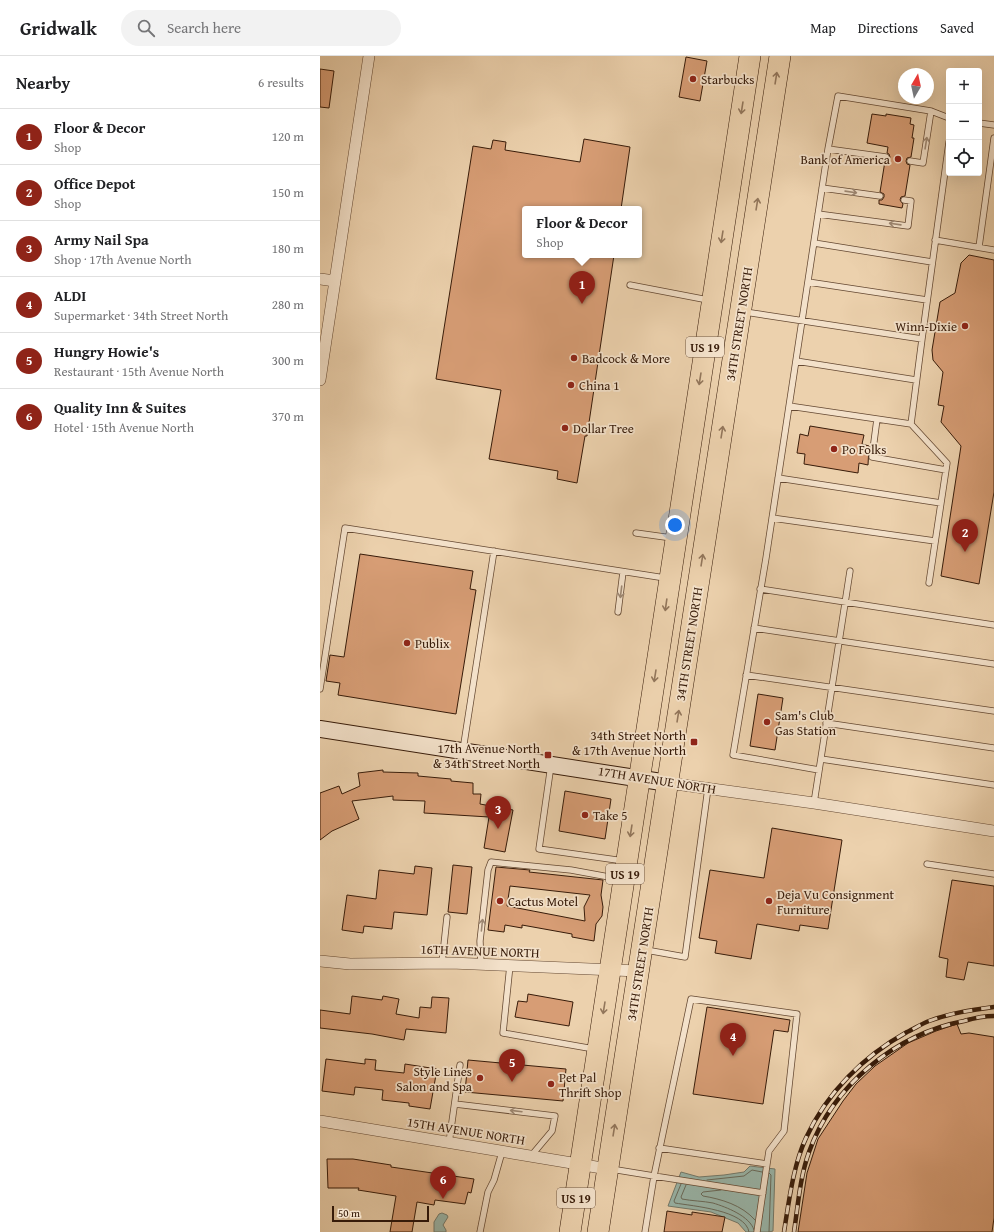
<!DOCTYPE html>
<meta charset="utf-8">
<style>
body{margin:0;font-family:"Gentium Book Plus",serif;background:#f2f2f2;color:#202124}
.controls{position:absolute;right:12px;top:12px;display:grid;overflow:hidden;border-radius:4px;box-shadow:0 4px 16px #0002}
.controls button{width:36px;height:36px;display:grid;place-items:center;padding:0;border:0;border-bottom:1px solid #e0e0e0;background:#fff;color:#202124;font:20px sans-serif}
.compass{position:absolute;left:578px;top:12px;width:36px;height:36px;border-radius:50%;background:#fff;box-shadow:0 4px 16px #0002;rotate:9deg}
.scale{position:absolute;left:12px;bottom:10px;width:97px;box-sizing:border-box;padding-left:4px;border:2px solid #371b09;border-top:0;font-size:11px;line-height:14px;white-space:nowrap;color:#371b09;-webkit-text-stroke:3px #f3e1ca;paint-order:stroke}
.you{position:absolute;left:355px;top:469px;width:14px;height:14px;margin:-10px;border:3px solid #fff;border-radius:50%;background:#1a73e8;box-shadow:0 0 0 6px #1a73e833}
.badge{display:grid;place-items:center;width:26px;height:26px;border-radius:50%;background:#8f2418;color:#fff;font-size:13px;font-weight:700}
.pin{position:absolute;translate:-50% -33px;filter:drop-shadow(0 1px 2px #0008)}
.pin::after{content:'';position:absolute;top:21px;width:14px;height:12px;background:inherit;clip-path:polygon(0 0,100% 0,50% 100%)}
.popup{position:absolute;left:202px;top:150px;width:120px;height:52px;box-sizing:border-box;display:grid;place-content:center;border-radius:4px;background:#fff;filter:drop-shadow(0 1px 3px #0005);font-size:13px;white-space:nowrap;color:#757577}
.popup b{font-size:15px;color:#202124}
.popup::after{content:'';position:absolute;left:50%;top:100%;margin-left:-8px;border:8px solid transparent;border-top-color:#fff}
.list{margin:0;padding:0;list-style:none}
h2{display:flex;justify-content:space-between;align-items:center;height:52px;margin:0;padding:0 16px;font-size:17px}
h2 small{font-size:13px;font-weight:400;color:#757577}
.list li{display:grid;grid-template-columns:26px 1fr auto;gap:12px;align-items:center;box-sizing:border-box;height:56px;padding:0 16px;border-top:1px solid #e0e0e0}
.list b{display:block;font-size:15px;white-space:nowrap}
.list p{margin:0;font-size:13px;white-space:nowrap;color:#757577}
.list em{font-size:13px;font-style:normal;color:#757577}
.icon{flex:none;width:22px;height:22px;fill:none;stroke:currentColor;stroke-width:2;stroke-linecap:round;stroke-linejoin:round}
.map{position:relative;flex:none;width:674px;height:1176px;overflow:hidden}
header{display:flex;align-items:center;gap:24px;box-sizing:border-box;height:56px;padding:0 20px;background:#fff;border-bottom:1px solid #e0e0e0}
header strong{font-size:19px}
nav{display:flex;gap:22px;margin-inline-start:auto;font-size:14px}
.search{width:280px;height:36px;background:#f2f2f2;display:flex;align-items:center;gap:10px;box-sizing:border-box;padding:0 14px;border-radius:22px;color:#757577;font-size:15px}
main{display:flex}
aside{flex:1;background:#fff}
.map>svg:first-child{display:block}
</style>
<header>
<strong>Gridwalk</strong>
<div class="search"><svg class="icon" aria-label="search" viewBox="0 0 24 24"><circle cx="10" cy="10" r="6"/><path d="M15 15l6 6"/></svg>Search here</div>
<nav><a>Map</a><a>Directions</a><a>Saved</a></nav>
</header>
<main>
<aside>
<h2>Nearby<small>6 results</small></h2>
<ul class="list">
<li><span class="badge">1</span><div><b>Floor &amp; Decor</b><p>Shop</p></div><em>120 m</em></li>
<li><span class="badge">2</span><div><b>Office Depot</b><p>Shop</p></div><em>150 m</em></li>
<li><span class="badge">3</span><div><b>Army Nail Spa</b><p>Shop · 17th Avenue North</p></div><em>180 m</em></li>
<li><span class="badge">4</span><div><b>ALDI</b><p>Supermarket · 34th Street North</p></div><em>280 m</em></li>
<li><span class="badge">5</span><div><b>Hungry Howie's</b><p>Restaurant · 15th Avenue North</p></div><em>300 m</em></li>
<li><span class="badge">6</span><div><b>Quality Inn &amp; Suites</b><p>Hotel · 15th Avenue North</p></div><em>370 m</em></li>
</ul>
</aside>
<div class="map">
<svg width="674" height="1176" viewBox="0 0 674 1176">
<rect width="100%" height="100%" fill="#ecd1ad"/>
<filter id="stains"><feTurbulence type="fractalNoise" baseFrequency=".005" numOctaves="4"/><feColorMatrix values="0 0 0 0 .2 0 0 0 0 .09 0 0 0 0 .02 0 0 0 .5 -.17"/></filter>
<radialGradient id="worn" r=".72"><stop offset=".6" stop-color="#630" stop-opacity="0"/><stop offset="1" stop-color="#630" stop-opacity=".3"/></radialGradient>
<path fill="#99b7ac" stroke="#72796b" d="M430 1110 455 1113 453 1175 449 1176H426L418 1167 391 1156 348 1150 361 1116 379 1121 404 1119 424 1116Z
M122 1157 127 1159 128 1161 123 1169 126 1174V1176H114V1166L119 1158Z"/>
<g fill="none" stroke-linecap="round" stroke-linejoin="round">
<path stroke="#68695a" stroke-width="1" d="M387 1124 424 1120 432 1114 442 1116
M361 1128 354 1145 355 1147C372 1150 426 1154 429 1176
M366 1129 361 1141 362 1143C372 1145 383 1145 393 1147 406 1151 430 1160 434 1174
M401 1134 383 1136 381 1138 383 1140C401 1143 422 1149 435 1164
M449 1176 451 1119 449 1117"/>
</g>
<path fill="#d79d75" stroke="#371b09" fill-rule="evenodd" d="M366 1 387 5 380 45 359 41Z
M0 13 14 15 9 52 0 51Z
M552 58 566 60V58L591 62 590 68 594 69 592 82H594L591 101 587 102 586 105 587 108 590 109 585 140 581 141 580 144 583 148 582 152 559 148V144H562L564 141V138L560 136 565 105 569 104 570 101 569 98 567 97 568 91 547 87Z
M264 83 310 91 301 153H205V199H294L267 380H265L257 427 237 423 238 415 169 403 181 334 116 323 153 90 171 93 173 84 186 86 185 94 260 106Z
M649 199 674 204V436L659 528 621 520 641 390 621 366 624 350 618 349 623 316 613 304 612 294 620 246 635 237 641 207Z
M490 370 544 379 542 388 549 390 548 409 539 407 538 417 484 408 485 398 477 397 480 378 488 380Z
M40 498 153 515 150 533 156 534 136 658 18 639 20 627 6 625 10 599 24 601Z
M438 638 463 642 455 694 430 690Z
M63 714V716L98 717V720L131 723V725L153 727V738H161L160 748 193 754 185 796 164 792 169 761 104 757 105 745 73 744V740L32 745 39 763 12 775 0 784V737L19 730 22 738 40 730 38 717Z
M245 735 291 743 285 783 239 775Z
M452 772 522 784 508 873 480 869 479 875 437 868 431 903 395 897 397 885 379 882 390 814 444 822Z
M133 809 152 811 147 858 128 856Z
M95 810 112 812 107 859 74 856 72 873 44 870 43 877 22 874 27 839 56 843 59 814 94 818Z
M176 811 210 814 209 816 283 824 281 839 283 851 282 860 276 868 274 885 252 881V878L202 869V872L185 869 184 876 168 874ZM190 830 270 839 264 851 265 865 187 850Z
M632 824 674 830V910L648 906 644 924 626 921 628 903 619 901Z
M208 938 253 946 249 970 195 961 198 945 207 946Z
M32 940 62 944 63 940 79 943 76 958 99 962 100 951 111 952 112 941 129 942 126 977 86 973 84 984 52 978 0 972V954L30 958Z
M387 951 470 964 468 976 454 974 443 1048 373 1038Z
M637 968 641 978 649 977 674 981V1162L672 1176H478L487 1117 498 1083 523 1045 536 1028 555 1010 588 987 616 975Z
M6 1003 45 1008V1003L56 1004 55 1014 84 1017 85 1008 117 1013 110 1053 89 1050V1047L62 1044 63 1034 35 1031 34 1039 2 1035Z
M148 1004 246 1013 243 1045 145 1036Z
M7 1103H33L71 1109V1111L154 1123 151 1137 148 1136 145 1148 115 1144 114 1149 97 1146 92 1176H70L76 1140 38 1134 39 1132H8Z
M347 1155 372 1159V1156L405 1161 402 1176H344Z"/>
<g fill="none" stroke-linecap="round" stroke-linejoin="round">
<defs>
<path id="lane" d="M659 67 674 69
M508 93 566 101
M590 105 603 107 611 55
M502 132 560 140
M498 158 588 170 591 145 584 144
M615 184 674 194
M494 187 612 206
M659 191 674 82
M488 226 607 244
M310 229 388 244
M425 256 602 283 591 368 627 407 609 527
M602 283 629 86
M476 305 596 324
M469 350 591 368
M557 363 552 401 626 414
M458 422 621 447
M452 462 615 485
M316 477 352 482
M440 533 674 569
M298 556 303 516
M434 572 674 608
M426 619 674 655
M0 633 25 472 345 522
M506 667 674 692
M143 694 174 495
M501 703 674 729
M231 709 219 793 304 805
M499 714 413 699 446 502 508 93 518 40 611 55 629 62
M494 747 530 515
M607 808 674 818
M326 894 365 901 388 732
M122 907 127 861
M161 908 160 885 168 814 171 806 251 814 300 823
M190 909 183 977 274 993
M135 1048 235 1060 232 1075 211 1100
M129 1087 140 1009
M339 1092 447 1108 449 1095 464 1075 477 958 371 943 334 1120 443 1137
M291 1113 334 1120 325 1176
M160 1176 168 1136 174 1124 182 1096
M437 1176 447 1108"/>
<path id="street" d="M0 223 15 225
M0 324 49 0
M348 727 494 747 674 775
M0 905 30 908 131 907 318 915
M0 1065 288 1113"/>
<path id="secondary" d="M0 673 348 727"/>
<path id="highway" d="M250 1176 430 0
M278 1176 460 0"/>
</defs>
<use href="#lane" stroke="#644832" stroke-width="7"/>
<use href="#street" stroke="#644832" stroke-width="12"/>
<use href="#secondary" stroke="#371b09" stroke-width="18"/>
<use href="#highway" stroke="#371b09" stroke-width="22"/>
<use href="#lane" stroke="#f3e1ca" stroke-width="5.5"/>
<use href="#street" stroke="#f3e1ca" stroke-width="11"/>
<use href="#secondary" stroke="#f3e1ca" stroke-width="16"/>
<use href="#highway" stroke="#ecd1ad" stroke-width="21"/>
<defs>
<path id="rail" d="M464 1176C469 1145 473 1110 486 1082 507 1036 544 1000 587 976 594 973 601 968 609 965 630 957 652 954 674 951
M474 1176C478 1149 480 1121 489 1096 513 1029 576 978 644 965 654 962 664 960 674 960"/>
</defs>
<use href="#rail" stroke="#371b09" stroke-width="4.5"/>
<use href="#rail" stroke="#f3e1ca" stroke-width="3" stroke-dasharray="9" stroke-linecap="butt"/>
</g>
<defs><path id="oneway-shaft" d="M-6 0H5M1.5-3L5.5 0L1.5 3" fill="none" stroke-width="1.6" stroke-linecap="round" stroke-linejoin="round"/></defs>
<g stroke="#92765b">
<use href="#oneway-shaft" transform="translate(456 22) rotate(-81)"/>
<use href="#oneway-shaft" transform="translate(422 52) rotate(99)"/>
<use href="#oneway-shaft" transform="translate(437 148) rotate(-81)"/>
<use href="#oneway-shaft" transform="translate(402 181) rotate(99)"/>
<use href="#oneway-shaft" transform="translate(380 323) rotate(99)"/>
<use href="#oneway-shaft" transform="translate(402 376) rotate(-81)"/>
<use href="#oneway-shaft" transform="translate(382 504) rotate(-81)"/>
<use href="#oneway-shaft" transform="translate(346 549) rotate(98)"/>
<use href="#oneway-shaft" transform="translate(335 620) rotate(99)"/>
<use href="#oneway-shaft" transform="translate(358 660) rotate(-81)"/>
<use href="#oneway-shaft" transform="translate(311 775) rotate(99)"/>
<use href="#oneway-shaft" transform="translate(284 952) rotate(99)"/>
<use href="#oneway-shaft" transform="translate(294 1074) rotate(-81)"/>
</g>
<g stroke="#9e8873">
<use href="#oneway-shaft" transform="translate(606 87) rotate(-81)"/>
<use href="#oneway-shaft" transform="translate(531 136) rotate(8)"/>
<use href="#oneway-shaft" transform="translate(575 168) rotate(-172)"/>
<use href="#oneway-shaft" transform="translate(301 536) rotate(97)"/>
<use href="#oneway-shaft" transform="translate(162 869) rotate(-84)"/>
<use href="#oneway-shaft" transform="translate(196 1055) rotate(-173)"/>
</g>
<g fill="#8f2418" stroke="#f3e1ca" stroke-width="1.5">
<circle cx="373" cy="23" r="4"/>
<circle cx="578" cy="103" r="4"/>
<circle cx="645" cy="270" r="4"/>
<circle cx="254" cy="302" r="4"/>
<circle cx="251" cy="329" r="4"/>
<circle cx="245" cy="372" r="4"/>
<circle cx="514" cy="393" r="4"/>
<circle cx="87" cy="587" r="4"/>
<circle cx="447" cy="666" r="4"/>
<rect x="370" y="682" width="8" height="8" rx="2"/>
<rect x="224" y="695" width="8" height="8" rx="2"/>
<circle cx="265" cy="759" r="4"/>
<circle cx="180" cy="845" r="4"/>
<circle cx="449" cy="845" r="4"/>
<circle cx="160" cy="1022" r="4"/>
<circle cx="231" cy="1028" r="4"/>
</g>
<g text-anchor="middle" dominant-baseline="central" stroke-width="3.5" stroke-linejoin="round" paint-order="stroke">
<g fill="#f3e1ca" stroke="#6f5643" stroke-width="1">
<rect x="366" y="281" width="38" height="20" rx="3"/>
<rect x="286" y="808" width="38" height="20" rx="3"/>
<rect x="237" y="1132" width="38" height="20" rx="3"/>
</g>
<g font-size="12" font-weight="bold" fill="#371b09">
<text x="385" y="291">US 19</text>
<text x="305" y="818">US 19</text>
<text x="256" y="1142">US 19</text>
</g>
<g font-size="13" fill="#371b09" stroke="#f3e1ca" text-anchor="start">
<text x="381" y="23">Starbucks</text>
<text x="570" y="103" text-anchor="end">Bank of America</text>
<text x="637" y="270" text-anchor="end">Winn-Dixie</text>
<text x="262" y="302">Badcock &amp; More</text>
<text x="259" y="329">China 1</text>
<text x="253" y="372">Dollar Tree</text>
<text x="522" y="393">Po Folks</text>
<text x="95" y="587">Publix</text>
<text x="455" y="659">Sam's Club<tspan x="455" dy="15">Gas Station</tspan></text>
<text x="366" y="679" text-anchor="end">34th Street North<tspan x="366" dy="15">&amp; 17th Avenue North</tspan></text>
<text x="220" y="692" text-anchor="end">17th Avenue North<tspan x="220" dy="15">&amp; 34th Street North</tspan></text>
<text x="273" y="759">Take 5</text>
<text x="457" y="838">Deja Vu Consignment<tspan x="457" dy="15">Furniture</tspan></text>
<text x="188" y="845">Cactus Motel</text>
<text x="152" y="1015" text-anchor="end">Style Lines<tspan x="152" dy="15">Salon and Spa</tspan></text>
<text x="239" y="1021">Pet Pal<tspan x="239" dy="15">Thrift Shop</tspan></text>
</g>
<g font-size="13" fill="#371b09" stroke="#f3e1ca">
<text transform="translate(419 268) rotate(-81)">34TH STREET NORTH</text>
<text transform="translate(369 588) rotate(-81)">34TH STREET NORTH</text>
<text transform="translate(337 724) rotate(9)">17TH AVENUE NORTH</text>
<text transform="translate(160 895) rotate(2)">16TH AVENUE NORTH</text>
<text transform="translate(320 908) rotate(-81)">34TH STREET NORTH</text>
<text transform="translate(146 1075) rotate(9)">15TH AVENUE NORTH</text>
</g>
</g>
<rect width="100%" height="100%" filter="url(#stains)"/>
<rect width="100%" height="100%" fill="url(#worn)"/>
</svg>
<div class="controls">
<button>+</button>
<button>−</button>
<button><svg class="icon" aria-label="locate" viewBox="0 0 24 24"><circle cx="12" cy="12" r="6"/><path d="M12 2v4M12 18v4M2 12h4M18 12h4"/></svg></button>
</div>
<svg class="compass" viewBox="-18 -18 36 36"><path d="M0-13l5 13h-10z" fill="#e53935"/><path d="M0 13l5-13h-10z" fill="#757577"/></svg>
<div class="scale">50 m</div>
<div class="you"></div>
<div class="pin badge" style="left:262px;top:248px">1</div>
<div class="popup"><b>Floor &amp; Decor</b>Shop</div>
<div class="pin badge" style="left:645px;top:496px">2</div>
<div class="pin badge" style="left:178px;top:773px">3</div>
<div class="pin badge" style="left:413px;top:1000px">4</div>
<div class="pin badge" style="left:192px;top:1026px">5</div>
<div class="pin badge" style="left:123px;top:1143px">6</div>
</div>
</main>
